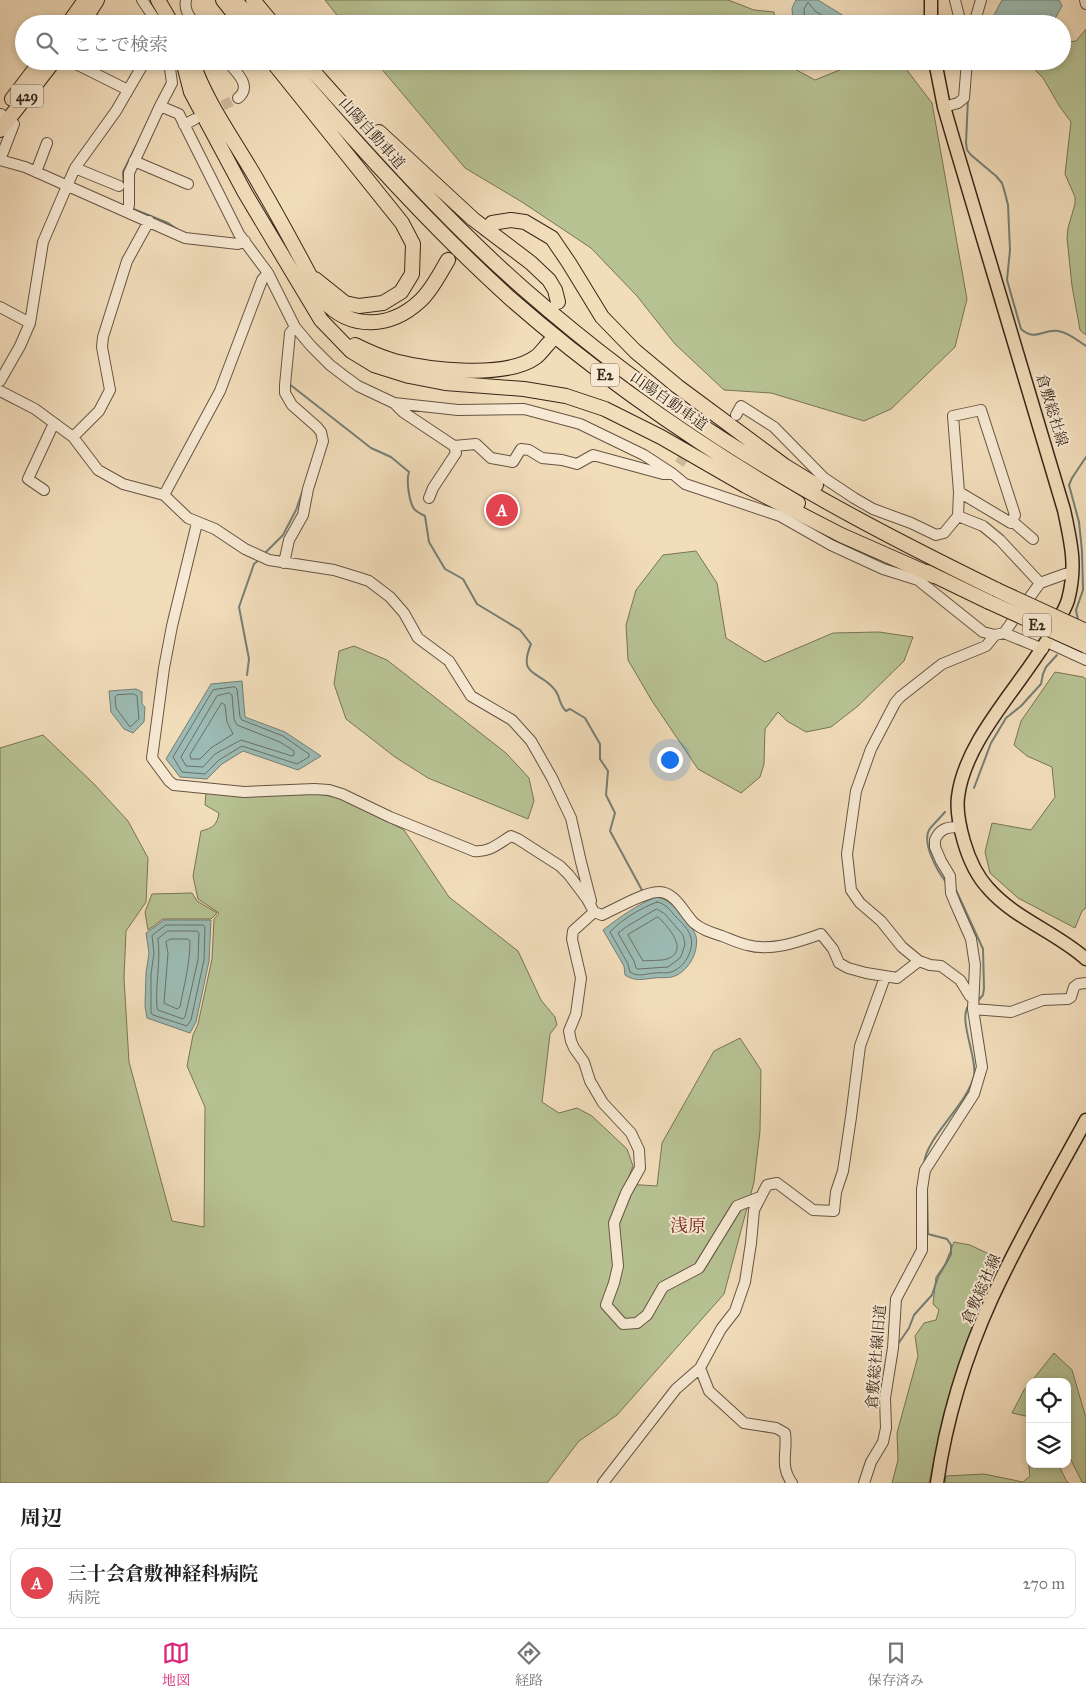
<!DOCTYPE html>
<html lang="ja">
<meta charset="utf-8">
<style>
body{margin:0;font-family:"IM FELL Great Primer","Noto Serif JP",serif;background:#f2f2f2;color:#222}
.controls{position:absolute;right:15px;bottom:15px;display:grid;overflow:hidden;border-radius:10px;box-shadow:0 2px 8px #0003}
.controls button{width:45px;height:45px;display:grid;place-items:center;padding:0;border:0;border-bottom:1px solid #e0e0e0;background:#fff;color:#222;font:25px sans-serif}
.you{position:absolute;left:669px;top:759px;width:18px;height:18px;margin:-12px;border:4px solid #fff;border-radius:50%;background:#1a73e8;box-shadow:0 0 0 8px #1a73e833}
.badge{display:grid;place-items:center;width:32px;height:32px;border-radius:50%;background:#db2777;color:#fff;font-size:16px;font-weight:700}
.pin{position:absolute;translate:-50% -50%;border:2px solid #fff;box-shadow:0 1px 5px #0006}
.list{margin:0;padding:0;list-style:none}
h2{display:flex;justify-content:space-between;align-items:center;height:65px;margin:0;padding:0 20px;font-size:21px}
h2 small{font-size:16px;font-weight:400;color:#767676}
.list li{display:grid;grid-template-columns:32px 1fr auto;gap:15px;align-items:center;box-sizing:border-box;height:70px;margin:0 10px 10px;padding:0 10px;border:1px solid #e0e0e0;border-radius:10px}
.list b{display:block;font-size:19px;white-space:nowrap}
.list p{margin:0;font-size:16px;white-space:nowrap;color:#767676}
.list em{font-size:16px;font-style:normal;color:#767676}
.icon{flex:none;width:28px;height:28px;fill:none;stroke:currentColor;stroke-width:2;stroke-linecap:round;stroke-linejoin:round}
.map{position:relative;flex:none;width:1086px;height:1483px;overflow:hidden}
.search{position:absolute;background:#fff;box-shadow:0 2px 8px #0003;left:15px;right:15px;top:15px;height:55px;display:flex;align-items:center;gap:12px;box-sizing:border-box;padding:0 18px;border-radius:28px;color:#767676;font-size:19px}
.sheet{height:145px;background:#fff}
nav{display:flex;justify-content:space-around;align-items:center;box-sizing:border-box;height:70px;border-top:1px solid #e0e0e0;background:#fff;font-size:14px;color:#767676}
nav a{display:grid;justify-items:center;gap:2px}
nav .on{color:#db2777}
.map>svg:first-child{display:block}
</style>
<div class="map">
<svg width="1086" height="1483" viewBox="0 0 1086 1483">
<rect width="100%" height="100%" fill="#f2ddbb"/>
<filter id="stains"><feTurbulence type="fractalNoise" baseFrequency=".004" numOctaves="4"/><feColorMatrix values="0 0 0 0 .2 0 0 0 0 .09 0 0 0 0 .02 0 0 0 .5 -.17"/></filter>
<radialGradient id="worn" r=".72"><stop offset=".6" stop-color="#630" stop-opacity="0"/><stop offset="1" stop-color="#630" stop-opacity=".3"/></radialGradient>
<path fill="#b7c293" stroke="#787456" d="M325 0H728L754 10 774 12 775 24H344Z
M1086 29V335L1080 330 1072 286 1067 238 1068 228 1075 204V197L1065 174 1071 122 1060 107 1043 78 1032 67 1031 61H1062V43L1076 41Z
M375 61H780L815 80 862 61H900L932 103 967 299 955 347 891 409 864 421 771 393 724 390 675 344 637 296 591 248 522 202 465 168Z
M696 551 717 583 726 638 765 662 833 633 879 632 913 637 904 661 858 706 831 727 806 732 787 721 778 712 765 729 764 764 760 777 741 793 698 769 652 701 628 660 626 625 636 590 663 555Z
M354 646 387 660 506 753 529 778 534 801 528 819 428 778 395 757 346 719 334 684 339 651Z
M1055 672 1083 677 1086 679V908L1082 911 1075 928 1018 898 990 873 985 852 992 823 1031 830 1055 797 1052 767 1027 756 1014 745 1021 721Z
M43 735 94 784 128 821 148 858 146 902 126 931 124 978 129 1062 172 1221 204 1227 205 1107 187 1066 193 1035 198 1024 212 959 214 919 219 913 198 899 193 876 201 831C213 828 217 825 219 813L205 805 206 792 315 793 343 799 404 830 449 897 518 951 541 1000 555 1017 557 1025 550 1034 542 1102 559 1113 577 1108 592 1116 627 1149 633 1166 626 1184 657 1186 662 1143 714 1051 740 1038 761 1070 760 1131 754 1182 724 1294 617 1415 579 1441 547 1483H0V748Z
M192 893 197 901 217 913 211 919H163L148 930 145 912 152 894Z
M954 1242 970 1245 989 1254 992 1278 969 1339 943 1416 929 1483H892L898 1460 897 1433 918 1356 915 1336 924 1323 936 1320 939 1310 933 1304 936 1277 945 1264Z
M1054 1353 1072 1370 1086 1418V1483L1082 1482 1067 1452V1382H1031Z
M1030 1383V1417L1012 1413 1024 1390Z
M1029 1430 1030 1464H1058L1066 1480 1069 1483H945L946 1476 984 1474 1023 1482 1030 1476 1027 1450Z"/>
<path fill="#9cbbb4" stroke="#747f76" d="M796 0H818L857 24H793L792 8Z
M1002 0H1059L1062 6 1052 24H993L995 13Z
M794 61H819C809 68 800 77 794 61Z
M242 681 245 717 285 732 321 756 298 770 243 751 222 764 207 779 180 777 166 759 211 684Z
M136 689 142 692V704L145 707 144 722 133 733 124 729 111 712 109 691Z
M656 897C668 899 673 906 681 914 686 921 693 928 696 936 699 951 690 968 677 975 670 979 662 977 654 978 643 979 636 982 625 975L624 966 603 930C620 917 637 905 656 897Z
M164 920H211L209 961 196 1022 190 1033 147 1018 145 1006 146 973 149 953 146 933Z"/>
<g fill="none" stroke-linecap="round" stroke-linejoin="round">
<path stroke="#6a7066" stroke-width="1" d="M805 24 804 9 808 2 815 11 836 24
M235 687 237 689 240 717 242 720 283 736 309 754V757L297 764 242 746 219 760 205 774 182 772 173 757 213 690Z
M229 693 232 695 234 719 237 725 280 742 294 751V755L292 756 241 740 215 754 203 767 186 766 181 757 217 696Z
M134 694 137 696 139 719 130 727 116 708 115 697 117 695Z
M222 703 225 705 227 722 233 734 211 748 200 759H191L190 755Z
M657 902C665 903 670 910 675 916 681 922 689 929 691 938 694 951 684 968 671 972 666 974 661 972 656 973 646 973 639 978 630 972L628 964 610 932C622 919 641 908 657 902Z
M657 909 665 914 683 935 685 944 682 954 680 958 668 967 638 969 636 968 634 961 618 933 626 927Z
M658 917C668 926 690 951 667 959 662 961 649 960 643 961L628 935Z
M166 925H203L205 927 204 960 191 1020 187 1026 153 1015 151 1013V974L154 953 152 936Z
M168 931H197L199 933 198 960 185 1017 183 1019 158 1010 157 1008C155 985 161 962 158 939Z
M171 939H188L190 941C190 964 184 985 180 1007L177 1009 164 1003 168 953 166 942Z"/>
<path stroke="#747f76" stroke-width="2" d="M968 98 966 143 967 150 971 155 996 176 1002 183 1005 193 1008 205 1010 250 1007 280 1021 329C1036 342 1042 329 1058 331 1068 332 1078 341 1086 346
M124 191 123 172 136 146
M131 208 168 223 177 229
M294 344V334
M288 383 371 448 391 457 409 472C406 480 409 501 414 509 417 512 421 514 425 516L429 542 445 569 463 579 477 604 520 630 531 644C517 678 540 670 555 690 560 696 559 705 566 711L570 709 585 718 600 744V759L608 771 606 795 615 813 610 831 643 892
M265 553 283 535 296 510 303 490
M1078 620 1076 610 1083 590 1082 551 1079 522 1069 485 1072 478 1086 457
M247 675 249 659 239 607 254 564 260 559
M974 788 991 743 1006 718 1021 706 1041 684 1043 674 1046 667 1057 655
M945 812C940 818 933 824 929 830 922 843 937 871 946 882
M956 890 983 949 984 988 983 995 977 1002
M924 1164C926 1137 967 1105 974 1076 978 1058 956 1016 970 1004
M898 1344 909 1328 914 1315 932 1295 938 1277 948 1260 951 1254V1245L947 1239 928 1234 927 1188"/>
<path stroke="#cdb89b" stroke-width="10" stroke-dasharray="10 5" stroke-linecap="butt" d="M209 112 238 98
M679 464 693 445 731 419"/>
<path stroke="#cdb89b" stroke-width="14" stroke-dasharray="14 7" stroke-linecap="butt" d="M448 260 467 239 492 223"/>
<defs>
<path id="minor" d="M142 0 158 24
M186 0C184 10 189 16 195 24
M955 0 961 24
M1085 0 1086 4
M974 24 981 0
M70 61 128 90
M227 61C236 72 253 86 238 98
M160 106 172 83 169 61
M944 107 958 103 964 98 967 61
M184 125 195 119
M0 160 25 167 185 238 238 244 245 241
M0 160 14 124 1 114
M134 161 188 184
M75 168 119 186
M36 172 47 143
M127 212 129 205V173L160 106 179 114 239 234 268 273 295 327 311 346 330 365 343 375 358 386 394 403 458 410 524 409 580 424 644 455 673 474 685 484 780 516 831 545 883 569 918 580 983 632 995 635 1004 633 1043 649
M0 307 30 323
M0 381 20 346 30 323 43 242 67 186 75 168 116 111 145 61
M0 391 35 409 73 437 98 470 123 484 164 495 188 518 215 529 245 549 269 560 334 570 360 578 369 581 390 597 404 613 418 638 449 661 471 696 512 720 531 741 552 778 571 818 581 862 591 901
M394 403 403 412 454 446 456 453 433 488 429 498
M981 410 1015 515 1011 523 959 492 953 416Z
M736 415 741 406 774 427 824 478 854 498 873 509 911 523 936 535 944 533 958 516 959 492
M73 437 99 411 110 390 102 347 103 337 127 261 149 221
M454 446 476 444 491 458 513 462 521 449 529 450 542 458 562 460 577 464 593 455 663 474H672
M44 490 28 479 54 423
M164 495 220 391 262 280 268 273
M958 516 983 526 1000 540 1040 583
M1012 521 1033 539
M197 523 172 626 164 668 152 758 169 781 174 785 244 792 314 789 329 790 342 794 390 817 474 851C489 853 499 843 511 836L518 839 560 866 569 875 587 899 594 912 602 915C615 909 645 892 658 892 675 891 684 913 694 923 702 930 712 933 722 936 730 939 738 943 747 945 771 952 798 942 821 934L833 949 839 963 848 968 866 973 897 978 919 961
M284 563 289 540 303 515 308 489 323 441 321 432 317 427 292 405 285 393V385L290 333 295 327
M1004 633 1040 583 1065 574 1073 573
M1047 642 1086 660
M594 912 573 931 572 939 581 978 576 1014 569 1031 571 1041 574 1048 584 1062 590 1081 603 1103 631 1133 639 1150 640 1168 626 1193 614 1223 618 1266 614 1283 606 1305 623 1324 637 1323 647 1315 663 1287 699 1268 737 1206 760 1197
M973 999 970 996 960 980 941 966 930 965 919 961 902 947 881 921 860 903 851 890 847 854 856 791 871 749 895 703 900 697 942 664 986 646 995 635
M973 1009 1011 1012 1043 1000 1068 999 1071 997 1074 987 1078 984 1086 983
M700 1368 709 1391 744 1423 776 1428 785 1433C788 1452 779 1465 792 1483
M603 1483 676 1389 700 1368 721 1329 735 1311 745 1282 751 1243 754 1210 767 1185 777 1183 813 1210 834 1211 836 1192 843 1171 851 1117 860 1046 885 977
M864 1483 871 1462 883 1442 886 1428 885 1398 893 1348 896 1299 922 1250V1189L925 1170 974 1094 982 1067 973 1009 975 965 971 939 956 905 951 893 950 876 941 861 935 847V840C940 828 948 827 959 827"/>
<path id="major" d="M931 0V24
M935 61 944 107 953 138 1064 510C1071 543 1077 566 1068 600 1065 610 1058 620 1053 630 1025 682 965 738 958 797 956 812 960 828 964 842 969 859 976 875 988 888 1015 919 1056 932 1086 959
M937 1483C946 1421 966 1355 992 1298 1020 1237 1054 1179 1086 1120"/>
<path id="highway" d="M158 0 172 24
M223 0 242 24
M235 0 255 24
M253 0 273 24
M68 24 85 0
M82 24 97 0
M183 61 191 92 245 193 321 320 351 351 374 365 409 376 445 383 524 389 566 396 605 409 661 437 746 486 841 535 934 576
M192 61C208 107 238 145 261 187 277 214 292 242 307 270 313 280 315 291 323 300 351 331 391 328 420 301 432 290 440 273 448 260
M272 61 402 223 413 244 412 274 401 292 383 303 359 306 345 303 315 279
M286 61C357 145 431 227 512 300 600 377 697 444 798 503
M304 61C375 140 445 220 525 290 587 344 652 394 722 439 810 496 903 544 997 590
M12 99 41 61
M0 130 54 61
M379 132 473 219 531 263 549 280 555 290 558 302
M492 223 511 220 525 222 552 238 569 263 602 317 635 351 677 386 785 466 816 485
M355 345C367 351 381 357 394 361 429 370 506 379 536 357 541 353 545 347 549 343
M927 572 989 602"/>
</defs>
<use href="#minor" stroke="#665442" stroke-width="12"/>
<use href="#major" stroke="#382619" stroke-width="15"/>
<use href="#highway" stroke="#382619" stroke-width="16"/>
<use href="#minor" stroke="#f7e9d3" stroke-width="10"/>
<use href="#major" stroke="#f2ddbb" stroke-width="12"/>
<use href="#highway" stroke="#f2ddbb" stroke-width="14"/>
<defs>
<path id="highway-bridge" d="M997 590 1086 631
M989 602 1086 646"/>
</defs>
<use href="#highway-bridge" stroke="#382619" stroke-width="16" stroke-linecap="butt"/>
<use href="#highway-bridge" stroke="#f2ddbb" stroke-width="14"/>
</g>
<g text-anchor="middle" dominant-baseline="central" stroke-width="4" stroke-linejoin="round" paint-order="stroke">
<g fill="#f7e9d3" stroke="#716051" stroke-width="1">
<rect x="11" y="84.5" width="32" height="23" rx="4"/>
<rect x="591" y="363.5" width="28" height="23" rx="4"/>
<rect x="1023" y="613.5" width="28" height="23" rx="4"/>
</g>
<g font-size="14" font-weight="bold" fill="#382619">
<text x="27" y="96">429</text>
<text x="605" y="375">E2</text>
<text x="1037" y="625">E2</text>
</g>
<g font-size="15" fill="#382619" stroke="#f7e9d3">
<text transform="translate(372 133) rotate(48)">山陽自動車道</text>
<text transform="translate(669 401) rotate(35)">山陽自動車道</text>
<text transform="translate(1052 410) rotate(73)">倉敷総社線</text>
<text transform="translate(981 1289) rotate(-66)">倉敷総社線</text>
<text transform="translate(876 1357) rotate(-85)">倉敷総社線旧道</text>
</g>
<g font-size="18" fill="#7a1f14" stroke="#f7e9d3">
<text x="688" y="1226">浅原</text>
</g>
</g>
<rect width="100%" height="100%" filter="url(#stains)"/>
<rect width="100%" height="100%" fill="url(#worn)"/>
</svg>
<div class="controls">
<button><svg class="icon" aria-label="locate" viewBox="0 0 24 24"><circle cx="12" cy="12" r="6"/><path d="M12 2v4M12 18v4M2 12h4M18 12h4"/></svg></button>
<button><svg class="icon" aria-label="layers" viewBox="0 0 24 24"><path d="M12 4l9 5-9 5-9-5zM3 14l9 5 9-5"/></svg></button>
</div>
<div class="you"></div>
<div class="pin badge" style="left:502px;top:510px;background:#e0444e">A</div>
<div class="search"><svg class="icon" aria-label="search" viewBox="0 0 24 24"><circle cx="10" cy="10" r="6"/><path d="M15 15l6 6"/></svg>ここで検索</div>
</div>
<section class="sheet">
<h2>周辺<small></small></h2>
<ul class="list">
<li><span class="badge" style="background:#e0444e">A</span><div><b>三十会倉敷神経科病院</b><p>病院</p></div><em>270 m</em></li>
</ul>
</section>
<nav>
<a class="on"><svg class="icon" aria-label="map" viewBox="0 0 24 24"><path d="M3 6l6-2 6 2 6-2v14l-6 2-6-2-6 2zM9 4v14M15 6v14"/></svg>地図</a>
<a><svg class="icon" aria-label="directions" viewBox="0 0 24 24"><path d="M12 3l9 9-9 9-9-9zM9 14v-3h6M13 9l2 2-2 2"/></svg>経路</a>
<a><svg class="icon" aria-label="saved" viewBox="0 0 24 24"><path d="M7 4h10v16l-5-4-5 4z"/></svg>保存済み</a>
</nav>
